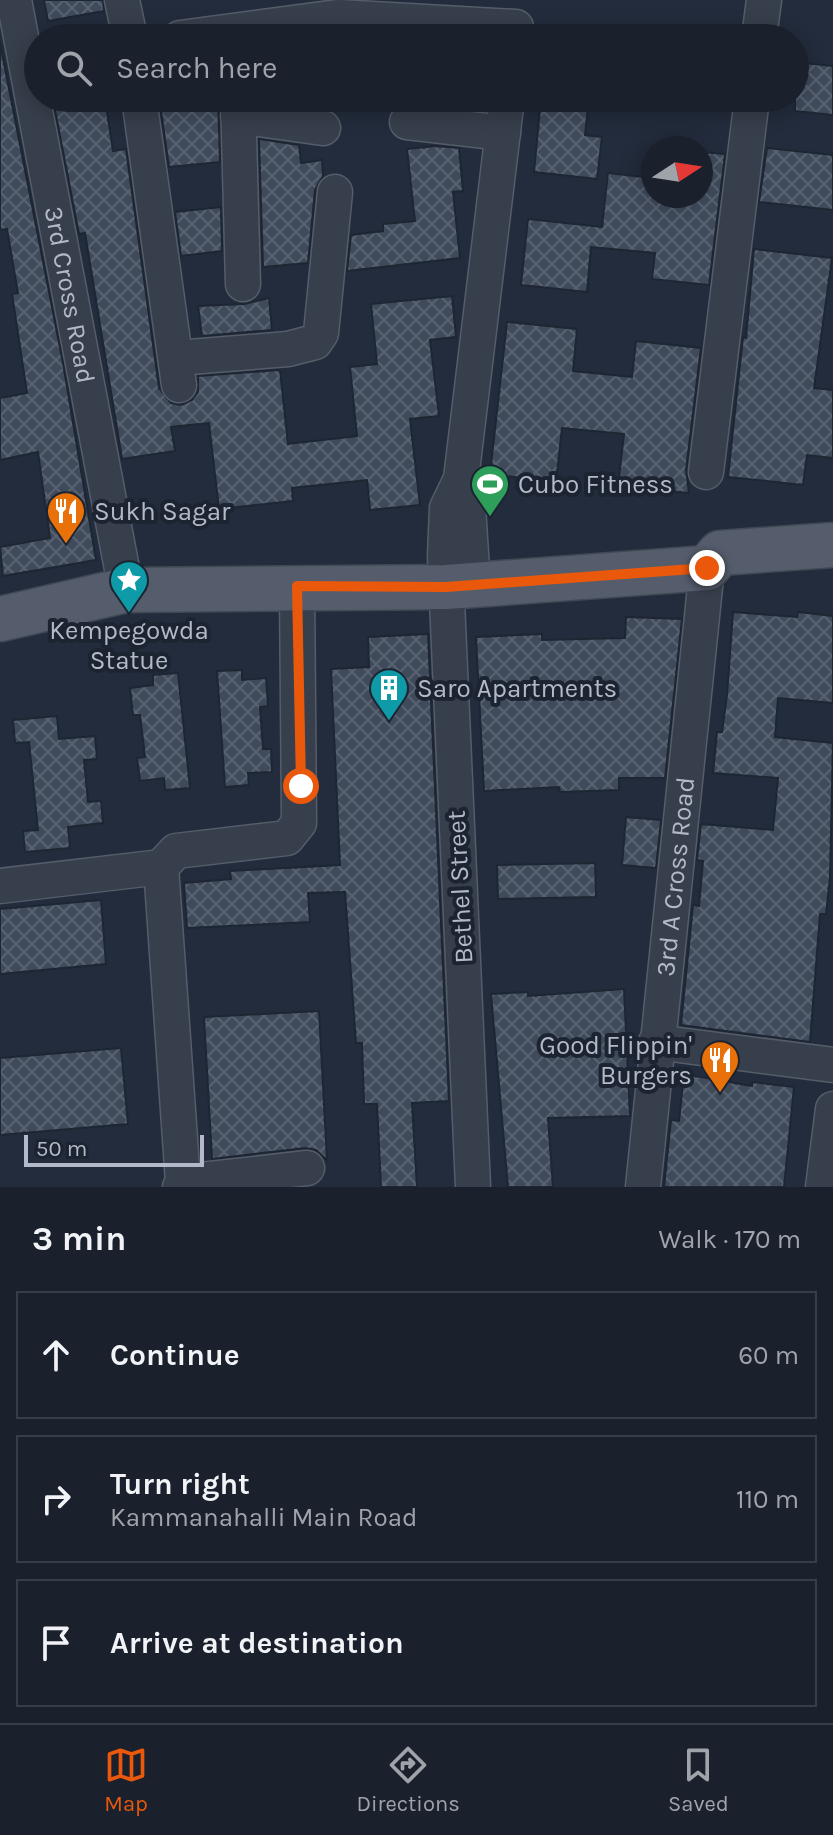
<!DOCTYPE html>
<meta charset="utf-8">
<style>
body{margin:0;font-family:Karla,sans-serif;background:#232935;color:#f1f3f6}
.compass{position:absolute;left:641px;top:136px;width:72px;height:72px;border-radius:50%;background:#1a212d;box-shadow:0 4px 20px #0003;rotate:78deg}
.scale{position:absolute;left:24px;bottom:20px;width:180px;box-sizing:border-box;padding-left:8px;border:4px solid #b3b9c8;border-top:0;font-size:22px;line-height:28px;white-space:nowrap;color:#b3b9c8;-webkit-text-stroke:6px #1c2431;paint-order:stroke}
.stop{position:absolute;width:24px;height:24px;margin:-18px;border:6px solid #ea580c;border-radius:50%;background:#fff}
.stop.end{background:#ea580c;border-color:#fff;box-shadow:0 2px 8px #0008}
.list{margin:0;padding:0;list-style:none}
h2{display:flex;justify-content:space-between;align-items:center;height:104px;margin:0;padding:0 32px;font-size:34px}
h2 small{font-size:26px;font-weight:400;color:#9fa3aa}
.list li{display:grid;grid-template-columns:52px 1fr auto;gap:24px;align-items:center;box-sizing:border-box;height:128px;margin:0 16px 16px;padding:0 16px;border:2px solid #383e49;border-radius:0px}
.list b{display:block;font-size:30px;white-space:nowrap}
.list p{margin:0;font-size:26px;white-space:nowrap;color:#9fa3aa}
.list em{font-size:26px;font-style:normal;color:#9fa3aa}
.icon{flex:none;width:44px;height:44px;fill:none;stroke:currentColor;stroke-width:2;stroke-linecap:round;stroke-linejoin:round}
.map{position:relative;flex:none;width:833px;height:1187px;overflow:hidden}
.search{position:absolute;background:#1a212d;box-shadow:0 4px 20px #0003;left:24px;right:24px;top:24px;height:88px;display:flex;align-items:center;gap:20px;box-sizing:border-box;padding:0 28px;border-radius:44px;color:#9fa3aa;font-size:30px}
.sheet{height:536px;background:#1a212d}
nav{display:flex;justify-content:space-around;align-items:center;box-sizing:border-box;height:112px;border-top:2px solid #383e49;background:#1a212d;font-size:22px;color:#9fa3aa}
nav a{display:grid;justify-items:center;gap:4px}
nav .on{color:#ea580c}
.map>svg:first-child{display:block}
</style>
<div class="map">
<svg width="833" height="1187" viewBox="0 0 833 1187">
<defs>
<pattern id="building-cross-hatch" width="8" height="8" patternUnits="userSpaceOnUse" patternTransform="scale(2)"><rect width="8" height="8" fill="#3f4a5b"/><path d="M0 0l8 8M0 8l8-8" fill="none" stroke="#586271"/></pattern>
</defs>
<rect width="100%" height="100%" fill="#232c3c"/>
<path fill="url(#building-cross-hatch)" stroke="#1e2633" stroke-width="2" d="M44 0H103L104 11 48 21Z
M0 43 63 363 96 560 3 576 0 547 50 538 38 452 0 460V398L27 393 12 294 18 293 7 229 0 230Z
M795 62 833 66V115L795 111Z
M70 98H105L113 151 126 149 159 388 171 403 181 405 192 400 198 392V376L280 370 288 444 357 436 350 367 377 364 371 304 452 296 456 337 430 340 439 416 410 419 420 505 370 510 367 480 292 488 293 501 219 509 209 423 171 427 175 451 122 459 85 233 79 234 53 100Z
M159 98H218L220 162 169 167Z
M541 98H589L585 135 602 137 597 179 534 172Z
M259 139 299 145 301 163 322 160 323 176 315 190 308 263 263 267Z
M436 146 459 148 463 191 453 192 460 258 347 271 351 235 383 231V224L415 221 407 149Z
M767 148 833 155V210L759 202Z
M701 152 725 154 709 285 652 279 655 253 591 247 587 292 521 285 528 219 602 227 608 173 653 178V196H701Z
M221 207 222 251 181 256 175 212Z
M754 249 832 258 814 388 833 390V458L807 455 803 485 728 477 743 337 746 338Z
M269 298 272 330 202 336 198 306 244 304Z
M507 322 577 329 573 371 632 377 636 341 701 348 686 470 689 493 618 486 624 434 562 428 556 482 490 474Z
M733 612 797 617 798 612 833 616V703L778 698 775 737 833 743 830 877 826 914H820L810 1042 681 1025 693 905 699 906 703 861 697 860 701 824 773 830 778 778 713 773 717 732H722L727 695Z
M626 617 682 619 665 778H619V790L560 792 559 787 484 791 476 637 542 634V640L625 638Z
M428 634 449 1101 412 1103 417 1187H381L377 1104H364L362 1043H356L345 892 308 893 310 922 187 928 184 883 231 879 230 871 340 865 331 669 369 667 368 637Z
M242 670V680L266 678 268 706 260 707 263 749H271L272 772 248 773 249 785 225 787 217 671Z
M178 673 190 788 165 790 164 778 140 781 137 758 145 757 140 715H133L130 688 153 685V675Z
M57 716 59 739 95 736 97 759 84 760 88 802 101 801 103 823 68 827 70 848 25 852 23 831 38 830 29 742 15 743 13 720Z
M626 817 661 820 656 868 622 865Z
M595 863 596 897 498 899 497 865Z
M101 900 106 964 0 974V909Z
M624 989 630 1116 548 1118 553 1187H508L491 994 528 992V996Z
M319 1011 327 1160 316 1150 305 1148 212 1159 204 1017Z
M121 1048 128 1124 0 1135V1058Z
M684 1074 752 1086V1082L794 1087 784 1187H664L671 1120 679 1121Z"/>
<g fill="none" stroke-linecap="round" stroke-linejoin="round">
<defs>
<g id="minor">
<path id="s1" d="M14 0 126 590"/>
<path d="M122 0 130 38"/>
<path d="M180 38 338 17 516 27"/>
<path d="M759 38 764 0"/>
<path d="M139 98 179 385"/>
<path d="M238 98 243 284"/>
<path d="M238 116 323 128"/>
<path d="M407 122 503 133"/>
<path d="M177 358 288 349 315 342 321 333 335 192"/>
<path d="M706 472 752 98"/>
<path d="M461 479 507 98"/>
<path d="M0 886 161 867"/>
<path d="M656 1042 833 1065"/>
<path d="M183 1182 307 1168"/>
<path d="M180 1187 183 1182 161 867 176 851 287 838 299 823 297 586"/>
<path d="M473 1187 445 556 447 508 461 479 468 507 473 585"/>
<path id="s2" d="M643 1187 707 568"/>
<path d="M823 1187 833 1109"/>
</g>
<path id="major" d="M0 619 126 590 446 587 707 568 720 553 833 545"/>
</defs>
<use href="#minor" stroke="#555c6a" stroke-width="37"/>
<use href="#major" stroke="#404855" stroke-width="47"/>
<use href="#minor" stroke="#373f4c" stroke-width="34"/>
<use href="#major" stroke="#555d6c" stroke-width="44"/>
</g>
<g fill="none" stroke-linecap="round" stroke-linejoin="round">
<path stroke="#ea580c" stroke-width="10" d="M301 786 297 586 446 587 707 568"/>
</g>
<defs>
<symbol id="stadium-pin" viewBox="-11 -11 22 30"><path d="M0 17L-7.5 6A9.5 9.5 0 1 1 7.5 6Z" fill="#2e9e5b" stroke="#1c2431"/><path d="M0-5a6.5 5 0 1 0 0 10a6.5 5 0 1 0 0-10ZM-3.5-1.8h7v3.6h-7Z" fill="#fff"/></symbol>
<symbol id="restaurant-pin" viewBox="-11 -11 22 30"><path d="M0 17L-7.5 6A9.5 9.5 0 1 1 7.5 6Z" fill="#e8710a" stroke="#1c2431"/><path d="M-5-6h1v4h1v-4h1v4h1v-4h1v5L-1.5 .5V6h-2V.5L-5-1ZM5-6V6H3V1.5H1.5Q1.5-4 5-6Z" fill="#fff"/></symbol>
<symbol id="sight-pin" viewBox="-11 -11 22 30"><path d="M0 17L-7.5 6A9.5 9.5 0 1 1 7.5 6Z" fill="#0f9aa8" stroke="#1c2431"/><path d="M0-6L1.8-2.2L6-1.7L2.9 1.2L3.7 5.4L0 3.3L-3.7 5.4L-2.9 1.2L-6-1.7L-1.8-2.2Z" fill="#fff"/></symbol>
<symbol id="building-pin" viewBox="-11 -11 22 30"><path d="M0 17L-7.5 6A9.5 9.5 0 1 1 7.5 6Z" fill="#0f9aa8" stroke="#1c2431"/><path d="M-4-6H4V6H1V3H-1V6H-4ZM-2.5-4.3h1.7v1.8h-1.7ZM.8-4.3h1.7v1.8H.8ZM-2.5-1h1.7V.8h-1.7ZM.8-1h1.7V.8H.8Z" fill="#fff"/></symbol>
</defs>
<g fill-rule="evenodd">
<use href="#stadium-pin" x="468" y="462" width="44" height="60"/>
<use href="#restaurant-pin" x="44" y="489" width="44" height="60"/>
<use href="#sight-pin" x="107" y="558" width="44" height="60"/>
<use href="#building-pin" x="367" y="666" width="44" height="60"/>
<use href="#restaurant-pin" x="698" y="1038" width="44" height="60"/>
</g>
<g text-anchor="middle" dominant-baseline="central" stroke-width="8" stroke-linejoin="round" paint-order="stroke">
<g font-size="26" fill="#b3b9c8" stroke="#1c2431">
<text stroke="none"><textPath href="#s1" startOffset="300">3rd Cross Road</textPath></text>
<text stroke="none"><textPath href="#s2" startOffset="312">3rd A Cross Road</textPath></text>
<text transform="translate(460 887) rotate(-93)">Bethel Street</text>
</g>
<g font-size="26" fill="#b3b9c8" stroke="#1c2431" text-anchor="start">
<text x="518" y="484">Cubo Fitness</text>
<text x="94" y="511">Sukh Sagar</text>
<text x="129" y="630" text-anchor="middle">Kempegowda<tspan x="129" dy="30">Statue</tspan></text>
<text x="417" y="688">Saro Apartments</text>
<text x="692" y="1045" text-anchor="end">Good Flippin'<tspan x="692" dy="30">Burgers</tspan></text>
</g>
</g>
</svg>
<svg class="compass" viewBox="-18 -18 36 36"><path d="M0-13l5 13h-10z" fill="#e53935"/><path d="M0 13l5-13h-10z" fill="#9fa3aa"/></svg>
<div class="scale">50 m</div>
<div class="stop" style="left:301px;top:786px"></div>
<div class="stop end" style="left:707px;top:568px"></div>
<div class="search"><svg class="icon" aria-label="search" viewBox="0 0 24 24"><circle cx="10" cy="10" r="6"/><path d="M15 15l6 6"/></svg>Search here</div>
</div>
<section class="sheet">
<h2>3 min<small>Walk · 170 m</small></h2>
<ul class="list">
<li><svg class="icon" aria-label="ahead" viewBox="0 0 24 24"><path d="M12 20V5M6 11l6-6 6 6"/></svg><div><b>Continue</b></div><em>60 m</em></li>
<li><svg class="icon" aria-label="right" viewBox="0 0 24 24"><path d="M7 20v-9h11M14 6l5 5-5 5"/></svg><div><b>Turn right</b><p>Kammanahalli Main Road</p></div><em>110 m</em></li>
<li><svg class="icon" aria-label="arrive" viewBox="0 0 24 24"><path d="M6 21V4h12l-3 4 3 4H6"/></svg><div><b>Arrive at destination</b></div></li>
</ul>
</section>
<nav>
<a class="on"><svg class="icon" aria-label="map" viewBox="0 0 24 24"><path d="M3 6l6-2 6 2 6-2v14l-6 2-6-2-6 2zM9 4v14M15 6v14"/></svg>Map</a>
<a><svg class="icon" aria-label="directions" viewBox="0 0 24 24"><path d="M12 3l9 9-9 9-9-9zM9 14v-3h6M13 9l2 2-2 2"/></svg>Directions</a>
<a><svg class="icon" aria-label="saved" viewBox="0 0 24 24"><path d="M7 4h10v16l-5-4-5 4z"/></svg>Saved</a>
</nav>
